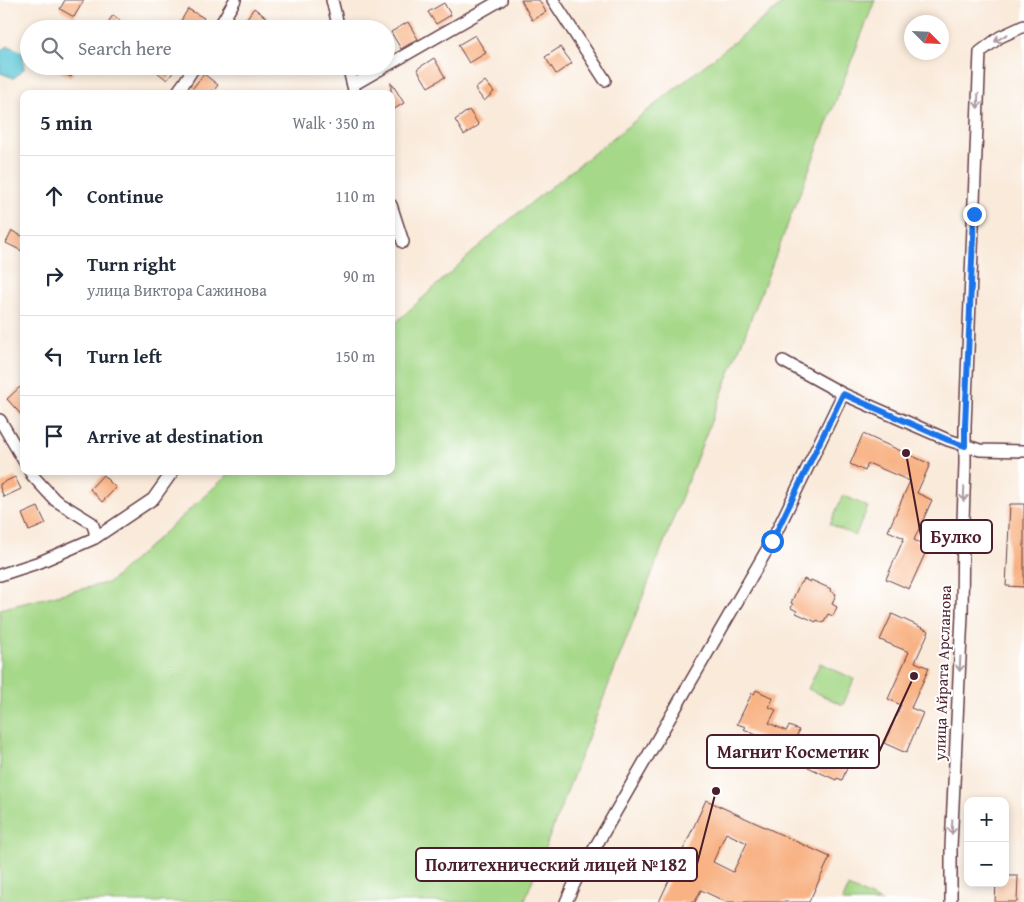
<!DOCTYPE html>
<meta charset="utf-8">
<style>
body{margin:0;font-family:"Gentium Book Plus",serif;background:#f2f2f3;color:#1f2937}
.controls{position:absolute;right:15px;bottom:15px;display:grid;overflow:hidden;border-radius:10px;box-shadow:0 2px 8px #0003}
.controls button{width:45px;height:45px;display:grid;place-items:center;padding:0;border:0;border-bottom:1px solid #e0e1e3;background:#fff;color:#1f2937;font:25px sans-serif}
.compass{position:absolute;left:904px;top:15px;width:45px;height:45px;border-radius:50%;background:#fff;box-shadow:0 2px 8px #0003;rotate:114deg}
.stop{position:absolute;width:15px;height:15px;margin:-11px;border:4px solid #1a73e8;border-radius:50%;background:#fff}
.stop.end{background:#1a73e8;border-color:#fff;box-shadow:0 1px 5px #0008}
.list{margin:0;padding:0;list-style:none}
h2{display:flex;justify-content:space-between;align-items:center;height:65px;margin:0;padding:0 20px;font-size:21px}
h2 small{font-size:16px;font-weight:400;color:#747a83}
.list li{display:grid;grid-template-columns:32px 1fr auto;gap:15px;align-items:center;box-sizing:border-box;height:80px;padding:0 20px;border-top:1px solid #e0e1e3}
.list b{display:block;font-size:19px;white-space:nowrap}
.list p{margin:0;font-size:16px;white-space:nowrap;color:#747a83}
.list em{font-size:16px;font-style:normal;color:#747a83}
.icon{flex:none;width:28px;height:28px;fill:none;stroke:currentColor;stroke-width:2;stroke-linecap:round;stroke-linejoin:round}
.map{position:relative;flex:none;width:1024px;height:902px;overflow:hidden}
.search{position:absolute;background:#fff;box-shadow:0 2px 8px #0003;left:20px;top:20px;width:375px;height:55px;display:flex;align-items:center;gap:12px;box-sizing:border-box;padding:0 18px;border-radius:28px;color:#747a83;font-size:19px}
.panel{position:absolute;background:#fff;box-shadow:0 2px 8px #0003;left:20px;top:90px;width:375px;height:385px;border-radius:10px}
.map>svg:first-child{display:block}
</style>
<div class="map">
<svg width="1024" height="902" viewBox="0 0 1024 902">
<rect width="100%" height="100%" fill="#fff"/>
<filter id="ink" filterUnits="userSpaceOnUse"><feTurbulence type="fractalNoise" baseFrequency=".02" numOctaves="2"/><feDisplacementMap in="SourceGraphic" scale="10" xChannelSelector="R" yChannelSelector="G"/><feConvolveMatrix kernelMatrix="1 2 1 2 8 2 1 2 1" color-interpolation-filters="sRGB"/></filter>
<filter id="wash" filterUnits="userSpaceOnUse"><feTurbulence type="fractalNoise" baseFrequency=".0096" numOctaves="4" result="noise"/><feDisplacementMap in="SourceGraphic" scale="20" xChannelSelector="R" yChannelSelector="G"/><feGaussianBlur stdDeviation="1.12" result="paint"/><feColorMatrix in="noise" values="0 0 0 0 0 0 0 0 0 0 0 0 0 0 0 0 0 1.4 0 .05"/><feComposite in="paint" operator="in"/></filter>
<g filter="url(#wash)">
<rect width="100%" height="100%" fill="#f9eada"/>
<path fill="#a5d888" stroke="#787c5a" d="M787 0H875L524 902H0V609L110 582 232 471H391V327L498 229Z
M843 495 868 507 855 536 830 524Z
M820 663 854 679 843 705 808 689Z
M848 887 882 902H842Z"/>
<path fill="#5dc8d7" stroke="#547481" d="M9 46 23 52 24 69 14 78 0 73V50Z"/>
<g id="blocks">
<path fill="#f8b284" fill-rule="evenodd" d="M65 0H84L74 17 60 9Z
M521 0H539L546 12 532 20Z
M444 3 451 15 436 24 428 12Z
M254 8 268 19 261 29H253L244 22Z
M188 9 204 18 198 29H187L179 24Z
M113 15 132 29H113L107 24Z
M408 22 418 39 401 49 391 32Z
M475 35 486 53 469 63 458 45Z
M560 47 572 63 556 74 545 57Z
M434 58 445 77 428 87 417 69Z
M46 66H75L71 77Z
M161 66H178L167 80 157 72Z
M204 74 218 85 211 94H188Z
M485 81 494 92 484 101 475 89Z
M391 82 404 103 391 111Z
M469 110 479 125 464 135 455 120Z
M12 231 24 237V252L6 243Z
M20 387 24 391V418L7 399Z
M863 434 930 464 917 493 932 500 914 540 928 547 909 589 886 579 904 538 888 531 910 481 868 463 865 471 850 464Z
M103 475 116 488 102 502 90 489Z
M15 477 21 489 4 497 0 488V484Z
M1010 504H1024V587L1006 586Z
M38 507 46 524 29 531 22 514Z
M804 579 810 582 811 580 831 589 830 591 836 594 832 604 837 607 833 616 828 614 823 623 817 620 816 622 796 613 797 611 791 608 793 604 791 603 800 583H802Z
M892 614 929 631 915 662 929 668 911 708 923 713 906 753 884 743 901 705 888 699 909 652 880 640Z
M756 690 773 698 769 707 776 710 769 723 786 731 789 726 799 730 797 736 825 749 827 744 838 749 836 754 850 761 842 780 837 778 836 780 765 747 766 745 762 743 764 739 744 729 746 727 737 724 752 693 754 694Z
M706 800 830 857 809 902H726L701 890 695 902H659ZM726 833 747 843 733 872 713 862Z
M1005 876H1018L1017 902H995L996 883H1005Z"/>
</g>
</g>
<g filter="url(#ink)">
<use href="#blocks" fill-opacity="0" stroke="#643d45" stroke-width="1"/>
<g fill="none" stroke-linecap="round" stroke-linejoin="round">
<defs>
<path id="minor" d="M332 0 339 29
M553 0 605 80
M218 29 235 0
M348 66 355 94
M386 66 501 0
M353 85 386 66
M176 94 184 83 195 66
M391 205 403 242
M783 361 843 394 948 440 980 450 1024 451
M0 420 24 461
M30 471 32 475 55 500 92 523 95 531V538
M0 575 40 562 95 538 153 499 173 471
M566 902 575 882 772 541 843 394
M951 902V847L962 615 963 521 965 464V426L980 52 1000 37 1024 26"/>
</defs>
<use href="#minor" stroke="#643d45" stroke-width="14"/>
<use href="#minor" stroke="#fff" stroke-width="11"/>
</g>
<defs><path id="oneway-shaft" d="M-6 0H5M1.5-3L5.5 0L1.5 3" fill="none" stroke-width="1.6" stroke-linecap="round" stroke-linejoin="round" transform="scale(1.25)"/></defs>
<g stroke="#ae9aa0">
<use href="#oneway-shaft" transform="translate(1001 38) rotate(150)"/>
<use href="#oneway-shaft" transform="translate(978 101) rotate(92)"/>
<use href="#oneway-shaft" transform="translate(964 494) rotate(92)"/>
<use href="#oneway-shaft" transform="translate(960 664) rotate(93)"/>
<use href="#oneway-shaft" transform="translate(952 827) rotate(93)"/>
</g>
</g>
<g fill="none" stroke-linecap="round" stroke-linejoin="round" filter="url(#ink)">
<path stroke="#1a73e8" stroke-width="6" d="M772 541 843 394 948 440 965 446V426L974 214"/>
</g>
<g text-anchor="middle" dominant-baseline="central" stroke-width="4" stroke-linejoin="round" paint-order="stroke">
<g font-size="16" fill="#4a1f2b" stroke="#fff">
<text transform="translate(942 673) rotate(-88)">улица Айрата Арсланова</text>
</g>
</g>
<path fill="none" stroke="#4a1f2b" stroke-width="2" d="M906 453L921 536M914 676L879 752M716 791L697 864"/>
<g fill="#4a1f2b" stroke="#fff" stroke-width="2">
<circle cx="906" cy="453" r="5"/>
<circle cx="914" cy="676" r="5"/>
<circle cx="716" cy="791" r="5"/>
</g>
<g fill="#fff" stroke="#4a1f2b" stroke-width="2">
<rect x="921" y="520" width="71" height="33" rx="5"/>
<rect x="707" y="735" width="172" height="33" rx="5"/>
<rect x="416" y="848" width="281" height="33" rx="5"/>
</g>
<g font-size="18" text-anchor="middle" font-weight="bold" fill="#4a1f2b">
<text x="956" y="543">Булко</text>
<text x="793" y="758">Магнит Косметик</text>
<text x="556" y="871">Политехнический лицей №182</text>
</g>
</svg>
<div class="controls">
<button>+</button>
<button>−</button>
</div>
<svg class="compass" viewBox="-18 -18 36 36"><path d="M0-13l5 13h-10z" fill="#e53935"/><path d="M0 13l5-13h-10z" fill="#747a83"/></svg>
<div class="stop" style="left:772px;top:541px"></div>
<div class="stop end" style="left:974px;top:214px"></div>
<div class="search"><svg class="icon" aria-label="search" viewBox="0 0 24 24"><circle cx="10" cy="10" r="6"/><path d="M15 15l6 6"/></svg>Search here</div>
<section class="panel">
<h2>5 min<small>Walk · 350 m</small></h2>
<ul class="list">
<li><svg class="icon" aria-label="ahead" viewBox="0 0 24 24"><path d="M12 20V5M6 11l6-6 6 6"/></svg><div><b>Continue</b></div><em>110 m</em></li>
<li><svg class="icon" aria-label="right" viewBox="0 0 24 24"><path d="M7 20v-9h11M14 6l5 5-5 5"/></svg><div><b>Turn right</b><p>улица Виктора Сажинова</p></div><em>90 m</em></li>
<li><svg class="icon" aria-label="left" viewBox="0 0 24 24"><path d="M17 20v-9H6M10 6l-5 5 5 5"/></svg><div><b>Turn left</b></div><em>150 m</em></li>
<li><svg class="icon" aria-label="arrive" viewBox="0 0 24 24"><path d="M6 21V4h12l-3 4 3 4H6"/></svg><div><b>Arrive at destination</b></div></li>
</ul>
</section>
</div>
